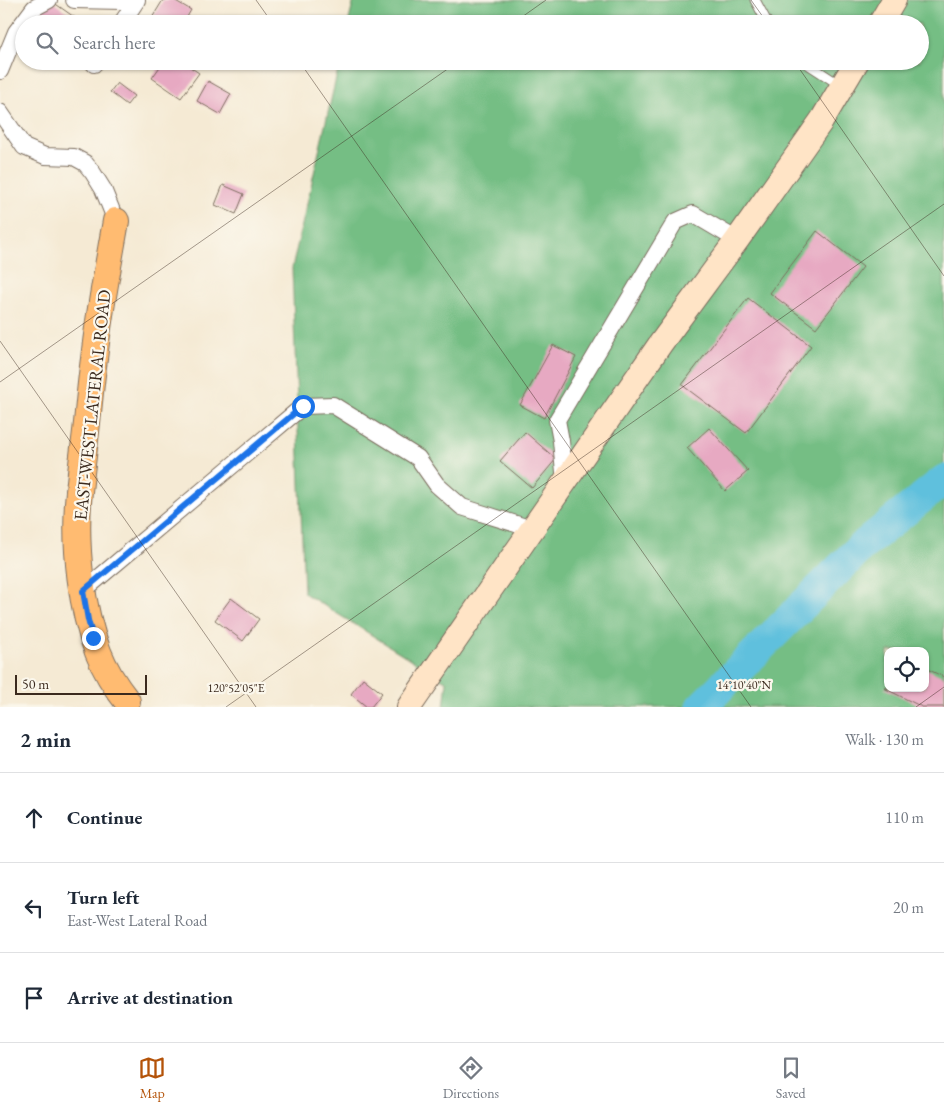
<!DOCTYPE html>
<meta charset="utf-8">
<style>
body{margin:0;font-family:"EB Garamond",serif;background:#f2f2f3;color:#1f2937}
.controls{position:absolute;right:15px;bottom:15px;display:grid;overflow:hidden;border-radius:10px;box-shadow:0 1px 4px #0004}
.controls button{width:45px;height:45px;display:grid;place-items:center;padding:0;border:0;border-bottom:1px solid #e0e1e3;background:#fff;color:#1f2937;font:25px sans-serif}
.scale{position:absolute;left:15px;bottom:12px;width:132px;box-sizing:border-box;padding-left:5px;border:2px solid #3b2a1e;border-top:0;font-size:14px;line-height:18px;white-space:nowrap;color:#3b2a1e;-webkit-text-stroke:4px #fbf7ec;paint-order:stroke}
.stop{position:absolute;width:15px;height:15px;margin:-11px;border:4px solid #1a73e8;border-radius:50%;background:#fff}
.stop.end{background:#1a73e8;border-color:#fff;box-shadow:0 1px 5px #0008}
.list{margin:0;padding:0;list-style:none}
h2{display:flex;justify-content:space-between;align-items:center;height:65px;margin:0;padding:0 20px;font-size:21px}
h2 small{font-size:16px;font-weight:400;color:#747a83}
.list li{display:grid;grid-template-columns:32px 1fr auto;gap:15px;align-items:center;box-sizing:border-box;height:90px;padding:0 20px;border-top:1px solid #e0e1e3}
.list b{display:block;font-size:19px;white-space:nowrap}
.list p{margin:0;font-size:16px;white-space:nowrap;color:#747a83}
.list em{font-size:16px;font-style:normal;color:#747a83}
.icon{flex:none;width:28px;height:28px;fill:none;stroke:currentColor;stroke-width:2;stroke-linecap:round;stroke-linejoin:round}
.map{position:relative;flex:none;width:944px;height:707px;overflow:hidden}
.search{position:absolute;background:#fff;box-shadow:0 1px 4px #0004;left:15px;right:15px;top:15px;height:55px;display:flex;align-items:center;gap:12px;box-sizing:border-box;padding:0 18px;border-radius:28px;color:#747a83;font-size:19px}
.sheet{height:335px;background:#fff}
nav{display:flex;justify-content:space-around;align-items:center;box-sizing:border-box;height:70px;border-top:1px solid #e0e1e3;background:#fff;font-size:14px;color:#747a83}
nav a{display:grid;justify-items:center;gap:2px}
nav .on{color:#b45309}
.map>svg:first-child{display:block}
</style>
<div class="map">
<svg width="944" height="707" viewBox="0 0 944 707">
<rect width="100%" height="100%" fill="#fbf7ec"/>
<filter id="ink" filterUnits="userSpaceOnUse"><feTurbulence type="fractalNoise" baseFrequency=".02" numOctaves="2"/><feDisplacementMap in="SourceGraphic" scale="10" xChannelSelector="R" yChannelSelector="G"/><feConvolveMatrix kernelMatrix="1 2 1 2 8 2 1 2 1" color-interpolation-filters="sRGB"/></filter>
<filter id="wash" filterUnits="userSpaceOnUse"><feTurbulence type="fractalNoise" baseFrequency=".0096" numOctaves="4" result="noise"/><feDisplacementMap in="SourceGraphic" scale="20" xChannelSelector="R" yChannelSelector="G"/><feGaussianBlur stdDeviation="1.12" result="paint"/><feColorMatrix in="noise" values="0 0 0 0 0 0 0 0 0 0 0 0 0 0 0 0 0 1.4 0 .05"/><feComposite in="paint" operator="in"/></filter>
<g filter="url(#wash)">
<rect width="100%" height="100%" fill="#f5ead4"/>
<path fill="#75be84" stroke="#587451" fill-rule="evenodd" d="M354 0H944V707H444L447 682 304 593 292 268 340 61H920V24H348ZM888 651H925V688H888Z"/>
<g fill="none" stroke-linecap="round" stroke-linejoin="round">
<path stroke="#5fc0dd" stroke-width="31" d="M701 707 861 547 944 480"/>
</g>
<g id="blocks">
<path fill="#e7a9c2" d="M50 0 77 19 74 24H49L39 16Z
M163 0H174L191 10 183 24H162L152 18Z
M164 61H181L199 73 181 98 152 78Z
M208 81 231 94 220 114 197 101Z
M117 83 134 96 127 105 110 92Z
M223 185 244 194 236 214 215 205Z
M817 231 863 267 816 328 770 293Z
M748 298 811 346 746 433 682 385Z
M553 345 576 357 544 418 520 405Z
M709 428 748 471 725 491 687 448Z
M525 432 556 459 532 488 500 461Z
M231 598 259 619 243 641 215 620Z
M925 668 944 677V707H922L884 688H925Z
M363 678 382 693 371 707H367L351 694Z"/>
</g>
</g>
<g filter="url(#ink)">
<use href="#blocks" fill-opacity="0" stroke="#7c6d5e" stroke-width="1"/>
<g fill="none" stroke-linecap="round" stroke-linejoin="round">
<defs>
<path id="lane" d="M755 0 768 24
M803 61 840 85"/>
<path id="street" d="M74 0 123 1 124 0
M121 24 137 0
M94 64 96 61
M0 71 16 32 34 8 49 0
M0 112 24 147 45 156 74 157 85 163 93 173 103 189 116 221
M565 482 561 441 557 420 675 222 693 214 737 240
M83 591 303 406 333 405 418 458 437 485 462 507 532 529"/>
<path id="secondary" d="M880 24 894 0
M409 707 661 343 737 240 822 120 857 61"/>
<path id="primary" d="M116 221C108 267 99 313 94 359 91 380 89 402 87 423 84 450 80 476 78 503 75 549 81 608 98 652 105 670 115 686 127 701"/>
</defs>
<use href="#lane" stroke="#7c6d5e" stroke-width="11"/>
<use href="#street" stroke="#7c6d5e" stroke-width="18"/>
<use href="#secondary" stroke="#7c6d5e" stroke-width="26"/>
<use href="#primary" stroke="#7c6d5e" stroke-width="28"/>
<use href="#lane" stroke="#fff" stroke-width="9"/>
<use href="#street" stroke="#fff" stroke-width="16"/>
<use href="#secondary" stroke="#ffe4c6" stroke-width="24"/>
<use href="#primary" stroke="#ffbb71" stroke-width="26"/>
</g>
</g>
<g fill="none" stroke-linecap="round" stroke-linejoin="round" filter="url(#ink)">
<path stroke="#1a73e8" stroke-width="6" d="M93 638 88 620 83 591 303 406"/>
</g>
<path fill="none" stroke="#3b2a1e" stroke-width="1" stroke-opacity="0.45" d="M256 0 273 24M751 0 768 24M512 24 546 0M299 61 751 707M794 61 944 276M0 341 256 707M0 382 459 61M226 707 944 204M916 707 944 687"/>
<g text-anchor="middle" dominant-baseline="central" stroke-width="4.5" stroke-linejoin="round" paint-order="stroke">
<g font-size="18" fill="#3b2a1e" stroke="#fbf7ec">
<text transform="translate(92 405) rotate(-84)">EAST-WEST LATERAL ROAD</text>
</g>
</g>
<g font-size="12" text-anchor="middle" fill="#3b2a1e" stroke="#fbf7ec" stroke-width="4.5" stroke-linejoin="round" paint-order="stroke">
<text x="744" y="689">14°10'40"N</text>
<text x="236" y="692">120°52'05"E</text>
</g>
</svg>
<div class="controls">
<button><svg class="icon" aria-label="locate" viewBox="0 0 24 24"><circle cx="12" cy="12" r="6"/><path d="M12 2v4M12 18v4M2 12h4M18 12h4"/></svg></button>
</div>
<div class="scale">50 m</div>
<div class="stop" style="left:303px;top:406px"></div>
<div class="stop end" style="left:93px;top:638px"></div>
<div class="search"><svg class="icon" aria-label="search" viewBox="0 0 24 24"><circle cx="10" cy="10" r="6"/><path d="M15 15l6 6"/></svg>Search here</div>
</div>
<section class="sheet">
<h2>2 min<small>Walk · 130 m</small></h2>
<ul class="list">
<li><svg class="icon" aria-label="ahead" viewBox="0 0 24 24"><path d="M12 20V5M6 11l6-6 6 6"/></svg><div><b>Continue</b></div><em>110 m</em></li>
<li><svg class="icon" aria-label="left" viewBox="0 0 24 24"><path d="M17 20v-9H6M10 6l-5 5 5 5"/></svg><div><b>Turn left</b><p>East-West Lateral Road</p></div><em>20 m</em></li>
<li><svg class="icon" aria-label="arrive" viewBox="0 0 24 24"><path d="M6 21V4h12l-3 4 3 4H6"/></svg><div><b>Arrive at destination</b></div></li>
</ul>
</section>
<nav>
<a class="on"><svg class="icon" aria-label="map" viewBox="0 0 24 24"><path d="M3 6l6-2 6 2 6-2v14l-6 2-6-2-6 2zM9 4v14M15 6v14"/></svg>Map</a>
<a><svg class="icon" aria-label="directions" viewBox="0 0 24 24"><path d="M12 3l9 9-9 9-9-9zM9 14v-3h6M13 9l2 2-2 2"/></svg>Directions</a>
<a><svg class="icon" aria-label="saved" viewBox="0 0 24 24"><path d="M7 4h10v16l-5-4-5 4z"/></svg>Saved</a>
</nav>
